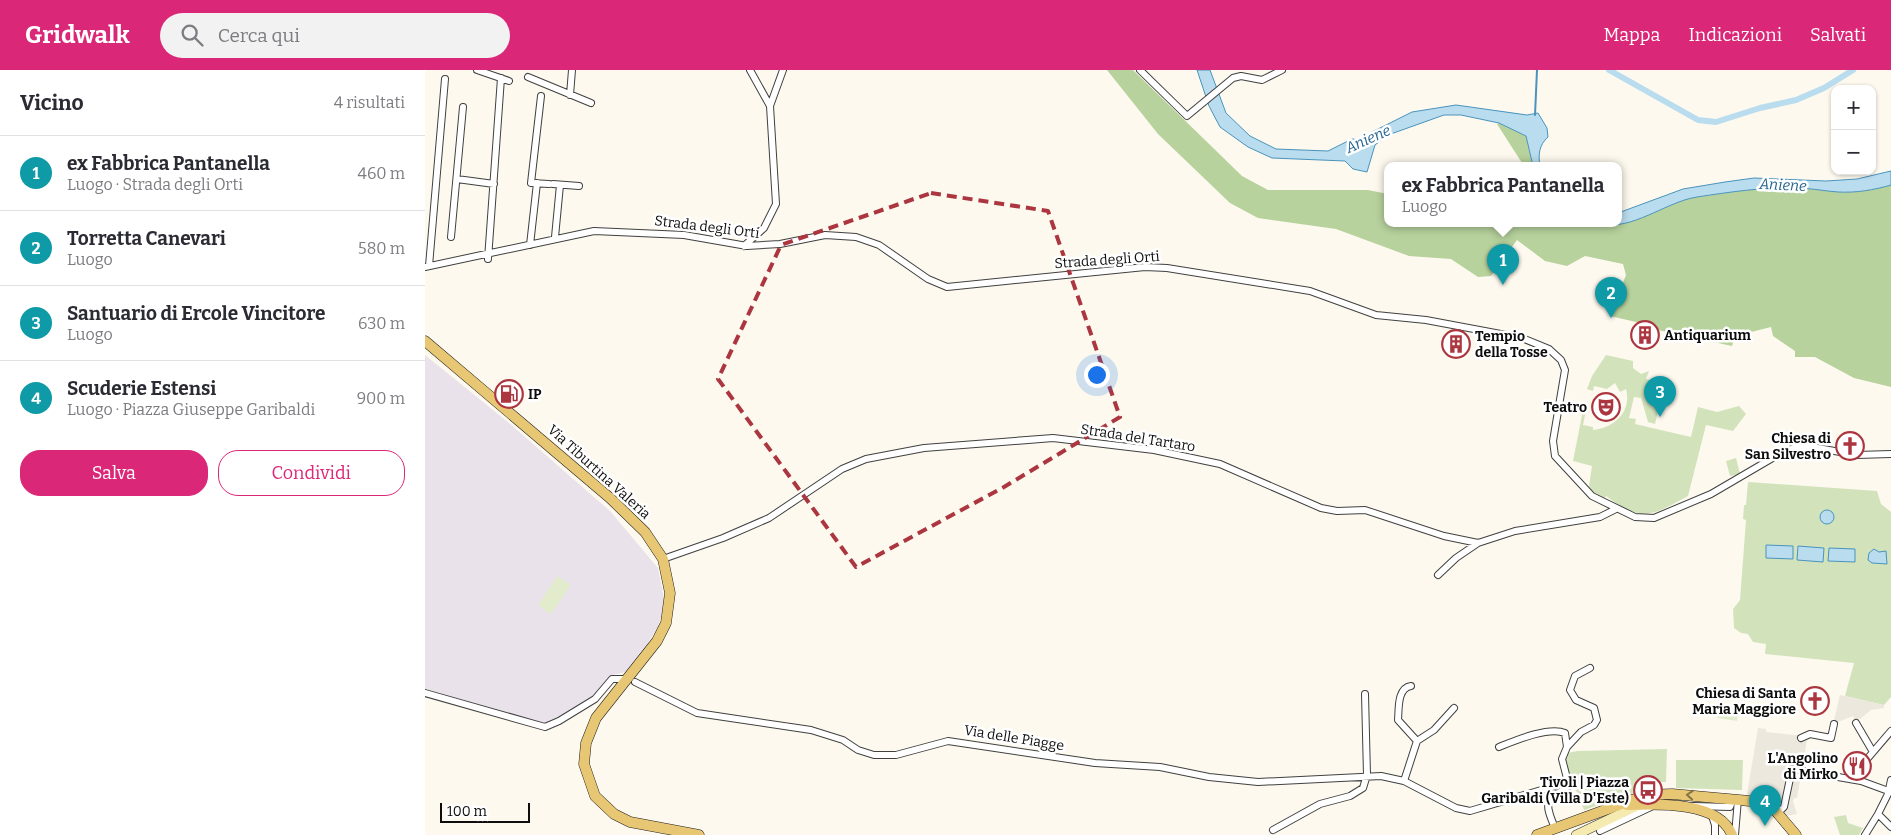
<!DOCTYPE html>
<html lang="it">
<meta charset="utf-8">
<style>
body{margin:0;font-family:Bitter,serif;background:#f2f2f3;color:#2b2b33}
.controls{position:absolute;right:15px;top:15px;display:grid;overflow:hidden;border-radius:10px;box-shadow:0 1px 4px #0004}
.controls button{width:45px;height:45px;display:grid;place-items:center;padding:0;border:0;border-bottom:1px solid #e1e1e2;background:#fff;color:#2b2b33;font:25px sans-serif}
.scale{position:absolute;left:15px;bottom:12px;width:90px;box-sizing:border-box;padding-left:5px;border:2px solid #0d0d0d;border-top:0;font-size:14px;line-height:18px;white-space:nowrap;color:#0d0d0d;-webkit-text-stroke:4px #fff;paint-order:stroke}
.you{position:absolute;left:671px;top:304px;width:18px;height:18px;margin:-12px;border:4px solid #fff;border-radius:50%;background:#1a73e8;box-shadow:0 0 0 8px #1a73e833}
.badge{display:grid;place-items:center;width:32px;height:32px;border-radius:50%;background:#db2777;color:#fff;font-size:16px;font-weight:700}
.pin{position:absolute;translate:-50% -41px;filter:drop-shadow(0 1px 2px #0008)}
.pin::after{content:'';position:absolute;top:26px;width:18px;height:15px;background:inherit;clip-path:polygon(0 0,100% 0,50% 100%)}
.popup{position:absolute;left:959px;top:92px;width:238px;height:65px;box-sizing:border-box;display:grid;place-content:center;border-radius:10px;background:#fff;filter:drop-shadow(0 1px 4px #0005);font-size:16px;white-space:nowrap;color:#7c7c81}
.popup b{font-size:19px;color:#2b2b33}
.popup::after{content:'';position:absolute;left:50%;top:100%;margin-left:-10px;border:10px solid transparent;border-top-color:#fff}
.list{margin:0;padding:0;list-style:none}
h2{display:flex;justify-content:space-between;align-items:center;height:65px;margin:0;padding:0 20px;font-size:21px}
h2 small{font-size:16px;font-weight:400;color:#7c7c81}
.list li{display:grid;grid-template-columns:32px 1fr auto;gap:15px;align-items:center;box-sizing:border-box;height:75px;padding:0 20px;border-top:1px solid #e1e1e2}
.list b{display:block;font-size:19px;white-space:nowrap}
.list p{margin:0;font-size:16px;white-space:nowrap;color:#7c7c81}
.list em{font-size:16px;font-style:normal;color:#7c7c81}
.actions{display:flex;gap:10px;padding:15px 20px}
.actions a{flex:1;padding:11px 0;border:1px solid #db2777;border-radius:20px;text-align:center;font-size:18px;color:#db2777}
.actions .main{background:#db2777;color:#fff}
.icon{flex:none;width:28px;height:28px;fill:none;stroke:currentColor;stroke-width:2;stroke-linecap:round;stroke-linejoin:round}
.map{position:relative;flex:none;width:1466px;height:765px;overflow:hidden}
header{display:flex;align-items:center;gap:30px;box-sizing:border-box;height:70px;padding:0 25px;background:#db2777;color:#fff}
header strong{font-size:24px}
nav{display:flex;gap:28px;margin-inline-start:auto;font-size:18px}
.search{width:350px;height:45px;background:#f2f2f3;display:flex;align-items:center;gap:12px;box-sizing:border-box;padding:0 18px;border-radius:28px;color:#7c7c81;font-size:19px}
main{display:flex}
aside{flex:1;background:#fff}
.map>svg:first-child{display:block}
</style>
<header>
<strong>Gridwalk</strong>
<div class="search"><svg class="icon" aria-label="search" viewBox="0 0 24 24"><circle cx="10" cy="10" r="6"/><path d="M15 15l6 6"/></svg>Cerca qui</div>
<nav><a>Mappa</a><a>Indicazioni</a><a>Salvati</a></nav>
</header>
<main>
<aside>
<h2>Vicino<small>4 risultati</small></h2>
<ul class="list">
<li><span class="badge" style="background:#0f9aa8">1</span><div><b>ex Fabbrica Pantanella</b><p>Luogo · Strada degli Orti</p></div><em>460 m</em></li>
<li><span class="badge" style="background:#0f9aa8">2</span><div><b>Torretta Canevari</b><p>Luogo</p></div><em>580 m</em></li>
<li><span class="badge" style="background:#0f9aa8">3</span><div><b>Santuario di Ercole Vincitore</b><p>Luogo</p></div><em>630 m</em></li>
<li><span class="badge" style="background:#0f9aa8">4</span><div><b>Scuderie Estensi</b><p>Luogo · Piazza Giuseppe Garibaldi</p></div><em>900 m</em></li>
</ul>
<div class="actions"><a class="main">Salva</a><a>Condividi</a></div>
</aside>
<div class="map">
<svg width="1466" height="765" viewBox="0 0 1466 765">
<rect width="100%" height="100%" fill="#fdf9ee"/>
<path fill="#e9e2ea" d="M0 285 84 353 185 441 233 498 240 534 233 557 221 576 201 602 187 605 167 629 121 654 0 619Z"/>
<path fill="#d2e3bc" d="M1181 285 1208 291V298L1216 304 1224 301 1221 309 1225 310 1222 324 1231 326 1230 331 1235 333 1230 354 1223 352 1216 328 1209 327 1204 348 1211 349 1210 354 1266 367 1273 337 1292 342 1314 336 1321 344 1308 361 1281 355 1263 426C1227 446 1217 453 1181 426L1179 429 1167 421 1164 416 1167 396 1148 391 1159 335 1162 336 1158 355 1168 357V360C1189 358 1207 342 1201 319L1195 322 1190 313 1182 319 1169 316 1168 321 1162 319 1167 306Z
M1311 388 1315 404 1305 406 1301 391Z
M1323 412 1452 421 1456 434 1466 442V627L1459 635 1420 626 1429 593 1340 584 1341 574 1328 572 1323 564 1316 563 1309 558 1308 539 1315 530 1321 450 1318 449 1319 435H1321Z
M1242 679 1241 712H1212V722L1159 740 1139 690 1143 683 1152 681Z
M1251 690H1318L1317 720 1251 718Z
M1421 745 1423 753 1438 758 1434 765H1415L1409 747Z"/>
<path fill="#b7d29d" d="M682 0H708L817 106 843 120H943L963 124V154H1174C1208 161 1240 132 1272 127 1305 122 1338 117 1371 118 1385 118 1399 121 1413 122 1431 123 1449 120 1466 115V317L1429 308 1390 287H1370V281L1348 266 1346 257 1310 266 1307 276 1233 260V257L1185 246 1201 205 1198 194 1160 186 1142 196 1120 191 1092 170 1066 206 1053 207 1026 189 984 186 911 159 833 148 805 133 733 64Z
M1074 53 1101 66 1108 96H1099L1072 54Z"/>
<path fill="#e2eccd" d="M132 506 146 515 126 544 113 535Z
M1295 637 1313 640 1312 651 1292 648Z"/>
<path fill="#ece8de" d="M1415 625 1459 635V638L1446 640 1430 653 1428 646 1408 654Z
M1333 658 1341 659V662L1379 666 1382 670 1372 728H1369L1368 731 1372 744 1362 746 1346 729 1322 724Z"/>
<path fill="#b9ddee" stroke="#4993bd" d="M772 0H785L801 43 825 66 851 79 903 81 927 69 937 70 947 62 987 42 1031 35 1102 45 1113 43 1122 58 1123 67C1114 75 1113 85 1115 96H1108L1101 66 1074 53 1036 45H1019L963 65 950 75 942 102 928 99 920 91 847 88 823 77 795 57 784 36Z
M1466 101V115C1449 120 1431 123 1413 122 1399 121 1385 118 1371 118 1338 117 1305 122 1272 127 1240 132 1208 161 1174 154H1193V143L1258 119 1300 112 1329 108 1401 111 1432 109Z
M1395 447a7 7 0 1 1 14 0a7 7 0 1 1-14 0Z
M1341 475 1368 476V489L1341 488Z
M1373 476 1399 478 1398 492 1372 490Z
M1404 478 1430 479V492L1403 491Z
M1449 479 1454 482 1461 481 1462 494 1447 493 1443 490 1444 483Z"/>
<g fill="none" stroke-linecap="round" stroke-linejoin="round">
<path stroke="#4993bd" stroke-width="2" d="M1110 45 1112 0"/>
<path stroke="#b9ddee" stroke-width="6" d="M1184 0 1273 50 1291 52 1335 38 1371 30 1399 18 1428 0"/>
<defs>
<path id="street" d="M52 0 84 11
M325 0 345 36
M715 0 762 46 808 8 816 6 837 10 857 0
M103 7 166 33
M145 25 147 0
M116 26 106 113 124 114
M32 109 69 114
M128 114 154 116
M26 167 38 37
M130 167 135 115
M105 175 112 113
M319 176 339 158 351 134 345 36 358 0
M63 189 76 8
M4 196 20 9
M0 197 169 161 259 165 322 176 355 174 400 165 431 167 454 175 503 209 522 217 720 197 742 198 885 221 951 245 1001 250 1097 268 1124 279 1136 290 1140 300 1128 371 1130 386 1167 426 1210 447 1229 448 1286 424 1351 386 1371 377H1387L1432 385 1466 384
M238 489 298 468 344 448 417 399 441 389 499 378 628 368 729 380 795 394 896 438 912 441 940 440 1019 466 1053 473 1090 461 1175 447 1191 439
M1013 505 1031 488 1053 473
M210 612 272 643 386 660 418 670 433 680 449 685H471L523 671 670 693 735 697 784 707 833 712 956 706 979 711 1031 738 1045 741 1140 713 1144 716C1121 731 1118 730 1130 758
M986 616C972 618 974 639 973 650L992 671
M0 623 120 657 134 651 170 629 187 609H200
M1431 653 1448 682
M1376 668 1385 664 1406 668 1409 654
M992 671 1009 660 1029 638
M1074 677C1089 671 1124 656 1140 663L1142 677 1137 689 1144 716
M1142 677 1156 662 1169 655 1172 650 1169 638 1151 630 1145 620 1150 606 1165 598
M1425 709 1466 661
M979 711 992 671
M1269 736 1305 737 1308 729
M1348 738 1356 740 1359 737 1367 699 1436 711 1466 722
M1453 744 1463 724 1466 710
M1287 746 1290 755V765
M848 760 895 734 925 726 938 718 942 705 940 624
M1175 761 1226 737
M1310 765 1313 729
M1440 765 1453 744 1466 757"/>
<path id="secondary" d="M1151 765 1214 735"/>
<path id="primary" d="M0 271 185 428 220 462 238 489 245 523 241 553 232 571 171 648 161 673 159 694 170 726 189 744 205 752 274 765
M1202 735C1232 734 1294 731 1307 765
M1112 765 1221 725 1247 724 1336 732 1349 739 1371 765"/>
</defs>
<use href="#street" stroke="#404040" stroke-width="8"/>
<use href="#secondary" stroke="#2f2f2f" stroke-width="10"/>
<use href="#primary" stroke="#1e1e1e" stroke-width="11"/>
<use href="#street" stroke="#fff" stroke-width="6"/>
<use href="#secondary" stroke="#f5ebb1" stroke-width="9"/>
<use href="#primary" stroke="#e8c774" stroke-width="10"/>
</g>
<defs><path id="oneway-chevron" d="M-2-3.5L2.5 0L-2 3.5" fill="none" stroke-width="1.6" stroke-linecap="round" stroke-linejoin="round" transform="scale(1.25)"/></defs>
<use stroke="#857346" href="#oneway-chevron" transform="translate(1265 725) rotate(-175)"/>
<path fill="none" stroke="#ac3640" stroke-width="4" stroke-dasharray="10 6" stroke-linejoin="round" d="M506 123 623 141 695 347 579 417 431 497 293 309 356 175Z"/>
<defs>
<symbol id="building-ring" viewBox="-11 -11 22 22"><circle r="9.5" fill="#fff" stroke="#ac3640" stroke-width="1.5"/><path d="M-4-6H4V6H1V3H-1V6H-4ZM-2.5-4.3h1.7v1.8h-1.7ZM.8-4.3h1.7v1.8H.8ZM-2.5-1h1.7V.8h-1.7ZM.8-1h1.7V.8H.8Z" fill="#ac3640"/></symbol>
<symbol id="fuel-ring" viewBox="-11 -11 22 22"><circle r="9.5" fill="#fff" stroke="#ac3640" stroke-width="1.5"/><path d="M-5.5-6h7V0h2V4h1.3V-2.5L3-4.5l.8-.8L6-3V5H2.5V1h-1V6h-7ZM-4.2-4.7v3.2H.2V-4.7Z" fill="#ac3640"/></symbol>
<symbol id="theatre-ring" viewBox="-11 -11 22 22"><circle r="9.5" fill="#fff" stroke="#ac3640" stroke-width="1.5"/><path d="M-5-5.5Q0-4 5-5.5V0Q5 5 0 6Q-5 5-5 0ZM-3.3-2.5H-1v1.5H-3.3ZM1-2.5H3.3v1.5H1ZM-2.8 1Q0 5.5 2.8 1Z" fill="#ac3640"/></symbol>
<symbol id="church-ring" viewBox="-11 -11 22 22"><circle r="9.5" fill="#fff" stroke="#ac3640" stroke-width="1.5"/><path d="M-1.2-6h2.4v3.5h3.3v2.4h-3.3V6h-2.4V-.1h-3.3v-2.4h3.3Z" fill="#ac3640"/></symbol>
<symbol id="restaurant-ring" viewBox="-11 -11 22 22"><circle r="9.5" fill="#fff" stroke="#ac3640" stroke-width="1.5"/><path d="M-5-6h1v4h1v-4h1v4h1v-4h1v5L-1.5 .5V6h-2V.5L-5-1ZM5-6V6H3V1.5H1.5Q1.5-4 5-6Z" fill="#ac3640"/></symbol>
<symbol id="bus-ring" viewBox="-11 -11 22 22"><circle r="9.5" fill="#fff" stroke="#ac3640" stroke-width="1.5"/><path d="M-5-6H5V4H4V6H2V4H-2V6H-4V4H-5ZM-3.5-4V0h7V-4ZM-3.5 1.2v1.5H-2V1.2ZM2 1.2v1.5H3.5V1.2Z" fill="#ac3640"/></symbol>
</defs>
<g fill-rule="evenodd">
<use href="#building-ring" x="1204" y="249" width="32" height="32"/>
<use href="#building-ring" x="1015" y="258" width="32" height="32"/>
<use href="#fuel-ring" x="68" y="308" width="32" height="32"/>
<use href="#theatre-ring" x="1165" y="321" width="32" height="32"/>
<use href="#church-ring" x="1409" y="360" width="32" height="32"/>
<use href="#church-ring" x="1374" y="615" width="32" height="32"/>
<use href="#restaurant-ring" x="1416" y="680" width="32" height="32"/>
<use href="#bus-ring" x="1207" y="704" width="32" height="32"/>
</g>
<g text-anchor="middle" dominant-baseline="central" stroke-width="5" stroke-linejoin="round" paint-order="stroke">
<g font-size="14" fill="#0d0d0d" stroke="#fff">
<text transform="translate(282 157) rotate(7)">Strada degli Orti</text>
<text transform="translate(682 190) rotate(-4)">Strada degli Orti</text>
<text transform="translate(713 368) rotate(9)">Strada del Tartaro</text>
<text transform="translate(174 402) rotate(42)">Via Tiburtina Valeria</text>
<text transform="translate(589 668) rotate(9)">Via delle Piagge</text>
</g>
<g font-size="14" font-weight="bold" fill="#0d0d0d" stroke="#fff" text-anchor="end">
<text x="1239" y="265" text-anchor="start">Antiquarium</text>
<text x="1050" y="266" text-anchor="start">Tempio<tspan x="1050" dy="16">della Tosse</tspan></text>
<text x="103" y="324" text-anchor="start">IP</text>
<text x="1162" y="337">Teatro</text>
<text x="1406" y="368">Chiesa di<tspan x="1406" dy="16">San Silvestro</tspan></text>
<text x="1371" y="623">Chiesa di Santa<tspan x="1371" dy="16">Maria Maggiore</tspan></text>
<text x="1413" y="688">L'Angolino<tspan x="1413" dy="16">di Mirko</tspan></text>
<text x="1204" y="712">Tivoli | Piazza<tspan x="1204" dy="16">Garibaldi (Villa D'Este)</tspan></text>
</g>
<g font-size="15" font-style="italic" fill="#25658f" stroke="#fff">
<text transform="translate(943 69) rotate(-24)">Aniene</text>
<text transform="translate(1358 115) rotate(3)">Aniene</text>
</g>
</g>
</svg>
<div class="controls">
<button>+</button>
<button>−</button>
</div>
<div class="scale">100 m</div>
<div class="you"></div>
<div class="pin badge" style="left:1078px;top:215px;background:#0f9aa8">1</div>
<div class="popup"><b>ex Fabbrica Pantanella</b>Luogo</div>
<div class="pin badge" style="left:1186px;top:248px;background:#0f9aa8">2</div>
<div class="pin badge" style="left:1235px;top:347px;background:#0f9aa8">3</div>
<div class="pin badge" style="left:1340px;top:756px;background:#0f9aa8">4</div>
</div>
</main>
